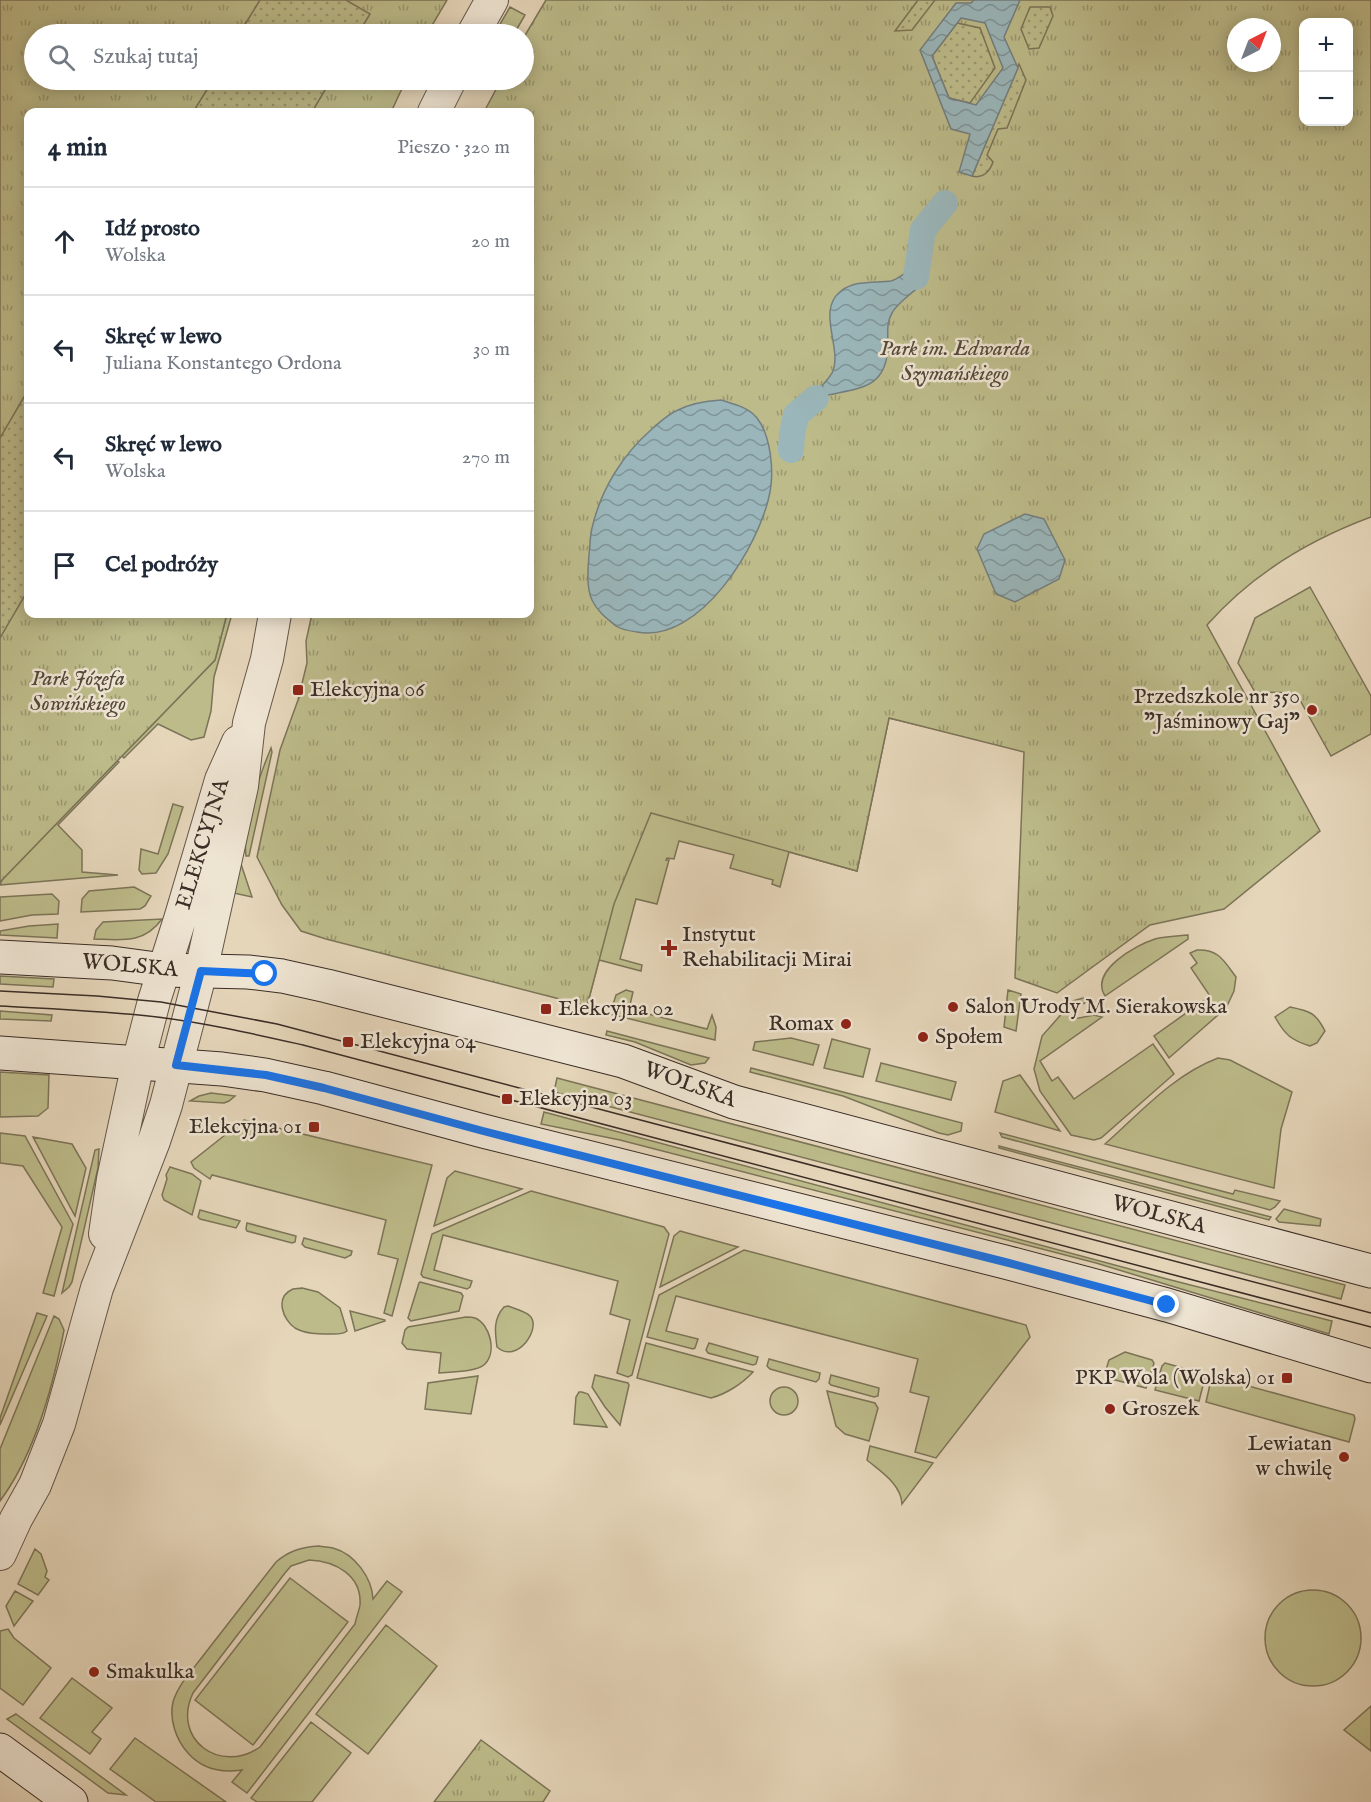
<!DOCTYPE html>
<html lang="pl">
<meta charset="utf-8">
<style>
body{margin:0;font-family:"IM FELL English",serif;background:#f2f2f3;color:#1f2937}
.controls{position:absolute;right:18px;top:18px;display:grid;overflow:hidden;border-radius:12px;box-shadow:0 3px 15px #0003}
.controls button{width:54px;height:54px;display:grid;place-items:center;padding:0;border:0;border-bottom:2px solid #e0e1e3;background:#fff;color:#1f2937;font:30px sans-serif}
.compass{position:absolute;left:1227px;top:18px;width:54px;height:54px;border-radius:50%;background:#fff;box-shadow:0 3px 15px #0003;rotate:42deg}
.stop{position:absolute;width:18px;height:18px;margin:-14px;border:4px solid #1a73e8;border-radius:50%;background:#fff}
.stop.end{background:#1a73e8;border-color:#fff;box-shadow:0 2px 6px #0008}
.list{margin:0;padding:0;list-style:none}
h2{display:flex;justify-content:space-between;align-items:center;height:78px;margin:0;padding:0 24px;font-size:26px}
h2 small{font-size:20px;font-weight:400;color:#747a83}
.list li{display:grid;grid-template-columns:39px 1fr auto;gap:18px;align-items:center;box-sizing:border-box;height:108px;padding:0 24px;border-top:2px solid #e0e1e3}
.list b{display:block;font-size:22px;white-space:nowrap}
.list p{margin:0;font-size:20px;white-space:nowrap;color:#747a83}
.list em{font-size:20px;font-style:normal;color:#747a83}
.icon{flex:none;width:33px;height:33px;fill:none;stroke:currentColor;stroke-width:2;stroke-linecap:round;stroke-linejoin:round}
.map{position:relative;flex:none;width:1371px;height:1802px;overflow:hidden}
.search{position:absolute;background:#fff;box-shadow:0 3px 15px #0003;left:24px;top:24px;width:510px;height:66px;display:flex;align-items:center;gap:15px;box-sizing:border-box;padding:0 21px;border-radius:33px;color:#747a83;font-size:22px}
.panel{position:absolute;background:#fff;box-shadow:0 3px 15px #0003;left:24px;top:108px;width:510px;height:510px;border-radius:12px}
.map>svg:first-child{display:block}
</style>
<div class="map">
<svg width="1371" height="1802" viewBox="0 0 1371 1802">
<defs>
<pattern id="park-tufts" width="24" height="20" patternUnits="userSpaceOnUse" patternTransform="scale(1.5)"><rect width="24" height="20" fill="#bdbb8a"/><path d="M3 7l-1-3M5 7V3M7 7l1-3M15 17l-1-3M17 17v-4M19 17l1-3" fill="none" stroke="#9b9871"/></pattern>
<pattern id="garden-dots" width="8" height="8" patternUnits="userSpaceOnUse" patternTransform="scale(1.5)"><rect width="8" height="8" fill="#bdbb8a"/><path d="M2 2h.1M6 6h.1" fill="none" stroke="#9b9871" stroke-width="1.8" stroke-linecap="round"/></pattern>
<pattern id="water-waves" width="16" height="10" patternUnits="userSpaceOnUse" patternTransform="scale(1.5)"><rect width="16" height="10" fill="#9ab6ba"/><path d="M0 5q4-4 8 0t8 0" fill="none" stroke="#7f9497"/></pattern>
</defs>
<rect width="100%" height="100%" fill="#e5d5b9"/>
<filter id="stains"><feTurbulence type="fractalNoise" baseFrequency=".00333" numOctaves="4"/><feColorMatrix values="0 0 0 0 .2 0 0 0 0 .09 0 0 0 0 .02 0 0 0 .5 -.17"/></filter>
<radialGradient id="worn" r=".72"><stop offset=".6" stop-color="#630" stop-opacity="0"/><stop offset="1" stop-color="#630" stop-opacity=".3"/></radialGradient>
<path fill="#bdbb8a" stroke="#7c7458" stroke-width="1.5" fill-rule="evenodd" d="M510 7 525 15 514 34H499L495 33Z
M227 614H232L214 677 211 711 204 737 191 740 158 724 124 758 122 756 215 660Z
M803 695 1025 751 889 718 857 871 789 852 780 887 772 884 773 880 730 868 734 855 679 841 674 859 667 858 666 860H669L657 904 636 899 620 959 642 965 641 971 599 960 587 1006 570 990 649 811Z
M271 748 272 752 249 856H246C242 825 259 777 271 748Z
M117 761 119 762 58 825 82 850V872L118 875 0 885 2 880Z
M173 804 183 807 168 854 156 873 142 874 139 870 141 849 158 854Z
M239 858 252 897 229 892Z
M134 887 151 896 145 906 140 909 81 912 82 899 89 891Z
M52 894 59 901 58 914 32 915 0 921V897Z
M162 919C144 944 122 940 94 939L96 930 103 922Z
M58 924 57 938 0 935V931L29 926Z
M1188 935V939L1105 996C1089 971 1136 945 1155 939 1165 936 1178 936 1188 935Z
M1197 950C1219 949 1224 961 1236 977L1234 991 1226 1008 1169 1058 1154 1036 1210 996 1191 968 1197 963 1190 953Z
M0 976 54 979 53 987 0 984Z
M626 990 633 992 629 1009 707 1029 712 1015 716 1027 715 1040 610 1014 616 995Z
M1008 990 1021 994 1016 1031 1004 1027Z
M1083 998 1088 1001 1069 1012 1074 1019 1094 1015 1102 1017 1040 1061 1052 1081 1058 1077 1074 1099 1153 1044 1174 1074 1101 1138 1094 1140 1071 1135 1040 1091 1034 1069 1042 1036 1073 1001Z
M1290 1007C1310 1011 1316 1013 1325 1031L1317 1043 1310 1046C1291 1040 1285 1035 1275 1017Z
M0 1011 52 1015 51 1021 0 1019Z
M607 1031 709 1058 705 1063 691 1065 635 1042 606 1035Z
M791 1038 819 1045 813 1065 753 1050 755 1042Z
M832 1039 870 1049 863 1077 824 1068Z
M1218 1058 1230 1060 1292 1092 1281 1129 1274 1188 1105 1144C1140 1113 1173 1075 1218 1058Z
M881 1063 956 1082 951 1100 876 1081Z
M751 1068 962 1123 961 1131 948 1135 939 1133 843 1096 750 1072Z
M0 1072 49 1075 48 1108 38 1116 0 1117Z
M1020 1075 1060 1131 995 1112 1003 1081Z
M557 1078 1345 1285 1341 1299 554 1092Z
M211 1093 235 1096 229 1101 224 1103 190 1101 199 1096Z
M544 1112 1167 1279 1332 1321 1329 1334 1096 1263 620 1140 541 1124Z
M244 1120 432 1165 392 1316 384 1313 398 1259 378 1254 386 1220 212 1175 210 1179 194 1168 191 1162Z
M0 1133 25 1136 73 1224 54 1296 43 1293 62 1227 23 1166 0 1163Z
M1000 1133 1233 1194 1235 1190 1280 1201 1275 1207 1270 1210 1002 1137Z
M33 1137 72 1144 86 1168 75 1216Z
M999 1146 1271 1217 1269 1220 999 1148Z
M99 1149 98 1168 72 1282 69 1287 62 1293 95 1150Z
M170 1167 192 1174 201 1181 192 1215 164 1200 162 1195 167 1179 166 1175Z
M455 1171 522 1189 434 1226 447 1178Z
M531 1191 664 1227 669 1234 632 1375 628 1377 617 1373 630 1320 610 1314 618 1281 443 1235 434 1270 472 1281 470 1287 467 1289 423 1277 421 1274 432 1234Z
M1284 1209 1321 1219 1320 1226 1279 1222 1276 1219Z
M200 1210 240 1221 236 1228 200 1219 198 1217Z
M247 1223 296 1236 295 1242 292 1243 247 1231 246 1229Z
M680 1231 738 1247 660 1287 674 1236Z
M304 1238 352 1251 351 1255 345 1258 305 1247 302 1244Z
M744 1250 1026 1325 1030 1337 936 1458 915 1452 929 1397 910 1392 918 1359 676 1296 666 1331 698 1339 695 1348 693 1349 647 1337 659 1295Z
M420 1282 461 1293 463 1296 459 1311 411 1321 408 1318 419 1283Z
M302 1288 318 1292 340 1308 347 1331C342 1335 335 1334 329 1334 318 1334 305 1334 295 1328 283 1320 274 1297 293 1289 296 1288 299 1289 302 1288Z
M508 1306C515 1309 525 1311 530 1316 542 1328 517 1365 497 1347 495 1332 493 1319 504 1307Z
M350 1311 385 1320V1321L355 1331Z
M37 1313 47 1316 0 1425V1418Z
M54 1316 59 1319 64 1330C53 1387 35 1454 0 1501V1449Z
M466 1317C469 1317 472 1317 475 1318 490 1324 497 1352 485 1364 477 1372 451 1372 439 1373L441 1353 407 1349 402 1343 405 1330 408 1327Z
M646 1343 753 1372C742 1384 726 1394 711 1398L637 1378Z
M709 1343 758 1357 756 1364 753 1365 708 1353 706 1350Z
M1125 1352 1152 1360 1154 1363 1146 1388 1108 1378 1105 1373 1109 1360Z
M769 1359 820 1373 819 1379 816 1382 770 1369 767 1366Z
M1165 1363 1200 1373 1205 1378 1199 1401 1155 1390 1162 1366Z
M595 1375 628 1383 629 1385 620 1425 605 1407 592 1387Z
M831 1375 879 1388 878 1396 874 1397 831 1385 829 1383Z
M478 1376 471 1414 425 1409 428 1383Z
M1216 1377 1354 1415 1355 1419 1349 1442 1206 1402 1211 1380Z
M770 1401a14 14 0 1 1 28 0a14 14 0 1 1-28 0Z
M827 1391 875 1403 878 1408 869 1441 845 1434 836 1426Z
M579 1392H582L588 1394 607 1427 574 1424 576 1397Z
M870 1446 933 1463 902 1504C901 1484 881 1472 867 1460Z
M319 1546C323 1547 329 1547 333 1548 355 1554 372 1578 373 1599L387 1581 402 1592 247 1793 232 1782 242 1770C222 1773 202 1769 188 1753 176 1740 169 1719 173 1702 178 1684 195 1667 206 1652 229 1622 253 1592 276 1562 289 1551 301 1547 319 1546ZM309 1560C335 1561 362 1575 360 1605 359 1611 356 1618 355 1624L260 1747C220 1775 171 1739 193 1693L285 1573 291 1566Z
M35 1549 41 1554 47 1571 45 1577 49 1580 38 1595 18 1584Z
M290 1578 348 1622 253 1745 195 1700Z
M1265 1638a48 48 0 1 1 96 0a48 48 0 1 1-96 0Z
M15 1591 33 1601 14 1626 6 1606Z
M386 1625 437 1666 368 1754 316 1714Z
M8 1629 14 1638 51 1668 23 1705 0 1688V1631Z
M72 1678 112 1708 92 1732 101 1739 90 1754 40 1718Z
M1371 1706V1751L1344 1730Z
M16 1714 126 1795 108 1793 7 1719Z
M311 1722 351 1753 312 1802H257L251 1798Z
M135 1738 226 1802H156L110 1769Z"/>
<path fill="url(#park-tufts)" stroke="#7c7458" stroke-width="1.5" fill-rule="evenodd" d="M0 0H447L427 34H34V80H406L391 112H28V614H227L215 660 0 882Z
M546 0H1371V517C1309 540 1251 575 1207 625L1320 831 1224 909 1150 925 1057 993 1015 978 1024 752 889 718 857 871 651 813 614 904 587 1006 326 939 301 931 282 905 257 857 280 750 298 700 307 663 306 641 312 614H530V112H484L501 80H524V37ZM1304 22H1348V122H1304ZM1236 27H1272V63H1236Z
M1310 587 1371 696V734L1331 756 1296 693 1255 692 1238 663 1255 618Z
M481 1740 550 1791 543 1802H434Z"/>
<path fill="url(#garden-dots)" stroke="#7c7458" stroke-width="1.5" d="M260 0H346L370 14 358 34H239Z
M918 0H935L912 30 895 31Z
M1030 7H1050L1053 16 1039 48 1029 49 1021 29Z
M957 23 980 28 995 68 970 103 949 98 932 56Z
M1019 64 1026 80 1007 128 998 129 987 155 993 162C990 171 983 179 972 176Z
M213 80H331L312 112H193Z
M28 390V590L0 638V438Z"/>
<path fill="url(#water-waves)" stroke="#747f7f" stroke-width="1.5" fill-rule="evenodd" d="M974 0H1020L1004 37 1018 68 972 176 959 172 970 134 951 129 920 50 956 3H971ZM961 18 985 23 1003 68 976 105 949 98 932 56Z
M907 272 922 280V284C914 292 897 303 892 313 886 323 888 334 888 345 887 388 861 388 828 395L822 386C825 382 831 376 833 371 842 347 816 310 841 291 855 280 874 283 891 281 896 280 902 275 907 272Z
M721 400C734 404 748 407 757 418 771 436 774 471 770 492 760 545 700 644 637 632 630 631 622 630 616 626 606 618 597 611 592 600 586 587 588 568 589 555 590 546 590 536 592 528 601 489 623 454 652 429 660 422 668 414 678 410 692 403 705 401 721 400Z
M1025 514 1044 519 1065 560 1059 579 1015 602 996 594 977 549 984 534Z"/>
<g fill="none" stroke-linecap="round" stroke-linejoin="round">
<path stroke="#9ab6ba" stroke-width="26" d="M916 277 923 230 945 203
M791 450 792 434 796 415 816 398"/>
<defs>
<path id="tertiary" d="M473 34 492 0
M434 112 450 80
M105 1234 113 1179 138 1063 154 1001 181 916 221 780 238 742
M0 1554 16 1519 35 1485 59 1424 97 1288 154 1141 166 1105 201 971 242 786 249 723 267 659 275 614"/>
<path id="secondary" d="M0 957 112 963 164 970 248 972 282 976 327 986 623 1061 734 1102 1371 1271
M0 1053 222 1069 265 1075 324 1088 483 1131 1005 1262 1167 1305 1371 1366
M0 1750 71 1802"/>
</defs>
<use href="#tertiary" stroke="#65574b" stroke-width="34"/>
<use href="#secondary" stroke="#3a2d26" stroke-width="35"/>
<use href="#tertiary" stroke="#eee4d2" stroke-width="32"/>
<use href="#secondary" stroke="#eee4d2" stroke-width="33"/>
<path stroke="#3a2d26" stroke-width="1.5" d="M0 991 97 996 161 1002 277 1024 1371 1313
M0 1006C52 1009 105 1011 157 1017 206 1023 254 1034 303 1045L1371 1327"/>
</g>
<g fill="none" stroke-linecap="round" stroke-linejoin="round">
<path stroke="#1a73e8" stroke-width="8" d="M265 974 201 971 176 1065 266 1075 324 1088 483 1131 1005 1262 1167 1305"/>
</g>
<g fill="#8f2418" stroke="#eee4d2" stroke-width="2">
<rect x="292" y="684" width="12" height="12" rx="3"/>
<circle cx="1312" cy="710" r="6"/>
<path d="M666 939h6v6h6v6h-6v6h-6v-6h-6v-6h6z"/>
<circle cx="953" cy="1007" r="6"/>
<rect x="540" y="1003" width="12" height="12" rx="3"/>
<circle cx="846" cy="1024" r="6"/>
<circle cx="923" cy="1037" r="6"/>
<rect x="342" y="1036" width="12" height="12" rx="3"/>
<rect x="501" y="1093" width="12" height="12" rx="3"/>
<rect x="308" y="1121" width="12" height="12" rx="3"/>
<rect x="1281" y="1372" width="12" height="12" rx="3"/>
<circle cx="1110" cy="1409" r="6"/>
<circle cx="1344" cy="1457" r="6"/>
<circle cx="94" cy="1672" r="6"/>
</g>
<g text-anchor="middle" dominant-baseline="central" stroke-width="5" stroke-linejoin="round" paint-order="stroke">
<g font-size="22" font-style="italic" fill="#54493a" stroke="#eee4d2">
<text x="955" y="349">Park im. Edwarda<tspan x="955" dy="25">Szymańskiego</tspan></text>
<text x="78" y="679">Park Józefa<tspan x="78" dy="25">Sowińskiego</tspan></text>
</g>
<g font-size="22" fill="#3a2d26" stroke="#eee4d2" text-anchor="start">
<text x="310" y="690">Elekcyjna 06</text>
<text x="1300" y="697" text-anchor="end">Przedszkole nr 350<tspan x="1300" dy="25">"Jaśminowy Gaj"</tspan></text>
<text x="682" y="935">Instytut<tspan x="682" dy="25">Rehabilitacji Mirai</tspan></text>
<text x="965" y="1007">Salon Urody M. Sierakowska</text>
<text x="558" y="1009">Elekcyjna 02</text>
<text x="834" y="1024" text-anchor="end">Romax</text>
<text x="935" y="1037">Społem</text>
<text x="360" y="1042">Elekcyjna 04</text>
<text x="519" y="1099">Elekcyjna 03</text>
<text x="302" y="1127" text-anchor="end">Elekcyjna 01</text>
<text x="1275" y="1378" text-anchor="end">PKP Wola (Wolska) 01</text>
<text x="1122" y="1409">Groszek</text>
<text x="1332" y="1444" text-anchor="end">Lewiatan<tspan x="1332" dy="25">w chwilę</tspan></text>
<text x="106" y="1672">Smakulka</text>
</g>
<g font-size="22" fill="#3a2d26" stroke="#eee4d2">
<text transform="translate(203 844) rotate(-73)">ELEKCYJNA</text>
<text transform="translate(130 966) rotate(5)">WOLSKA</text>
<text transform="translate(690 1085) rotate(20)">WOLSKA</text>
<text transform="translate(1159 1215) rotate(15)">WOLSKA</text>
</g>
</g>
<rect width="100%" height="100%" filter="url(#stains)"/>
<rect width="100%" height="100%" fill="url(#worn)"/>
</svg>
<div class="controls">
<button>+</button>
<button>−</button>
</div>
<svg class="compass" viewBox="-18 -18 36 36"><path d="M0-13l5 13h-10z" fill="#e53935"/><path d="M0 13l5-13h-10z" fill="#747a83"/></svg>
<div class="stop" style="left:265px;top:974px"></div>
<div class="stop end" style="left:1167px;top:1305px"></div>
<div class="search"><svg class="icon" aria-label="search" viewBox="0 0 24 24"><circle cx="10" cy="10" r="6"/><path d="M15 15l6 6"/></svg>Szukaj tutaj</div>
<section class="panel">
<h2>4 min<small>Pieszo · 320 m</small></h2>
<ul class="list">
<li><svg class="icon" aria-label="ahead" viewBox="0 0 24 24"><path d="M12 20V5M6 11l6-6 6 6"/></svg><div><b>Idź prosto</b><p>Wolska</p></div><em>20 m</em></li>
<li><svg class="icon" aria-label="left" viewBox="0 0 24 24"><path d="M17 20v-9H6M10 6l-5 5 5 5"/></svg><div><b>Skręć w lewo</b><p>Juliana Konstantego Ordona</p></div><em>30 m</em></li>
<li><svg class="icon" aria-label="left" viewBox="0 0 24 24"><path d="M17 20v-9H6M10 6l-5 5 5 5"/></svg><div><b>Skręć w lewo</b><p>Wolska</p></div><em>270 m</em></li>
<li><svg class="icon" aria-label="arrive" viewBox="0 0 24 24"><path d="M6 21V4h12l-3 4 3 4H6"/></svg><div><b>Cel podróży</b></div></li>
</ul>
</section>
</div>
